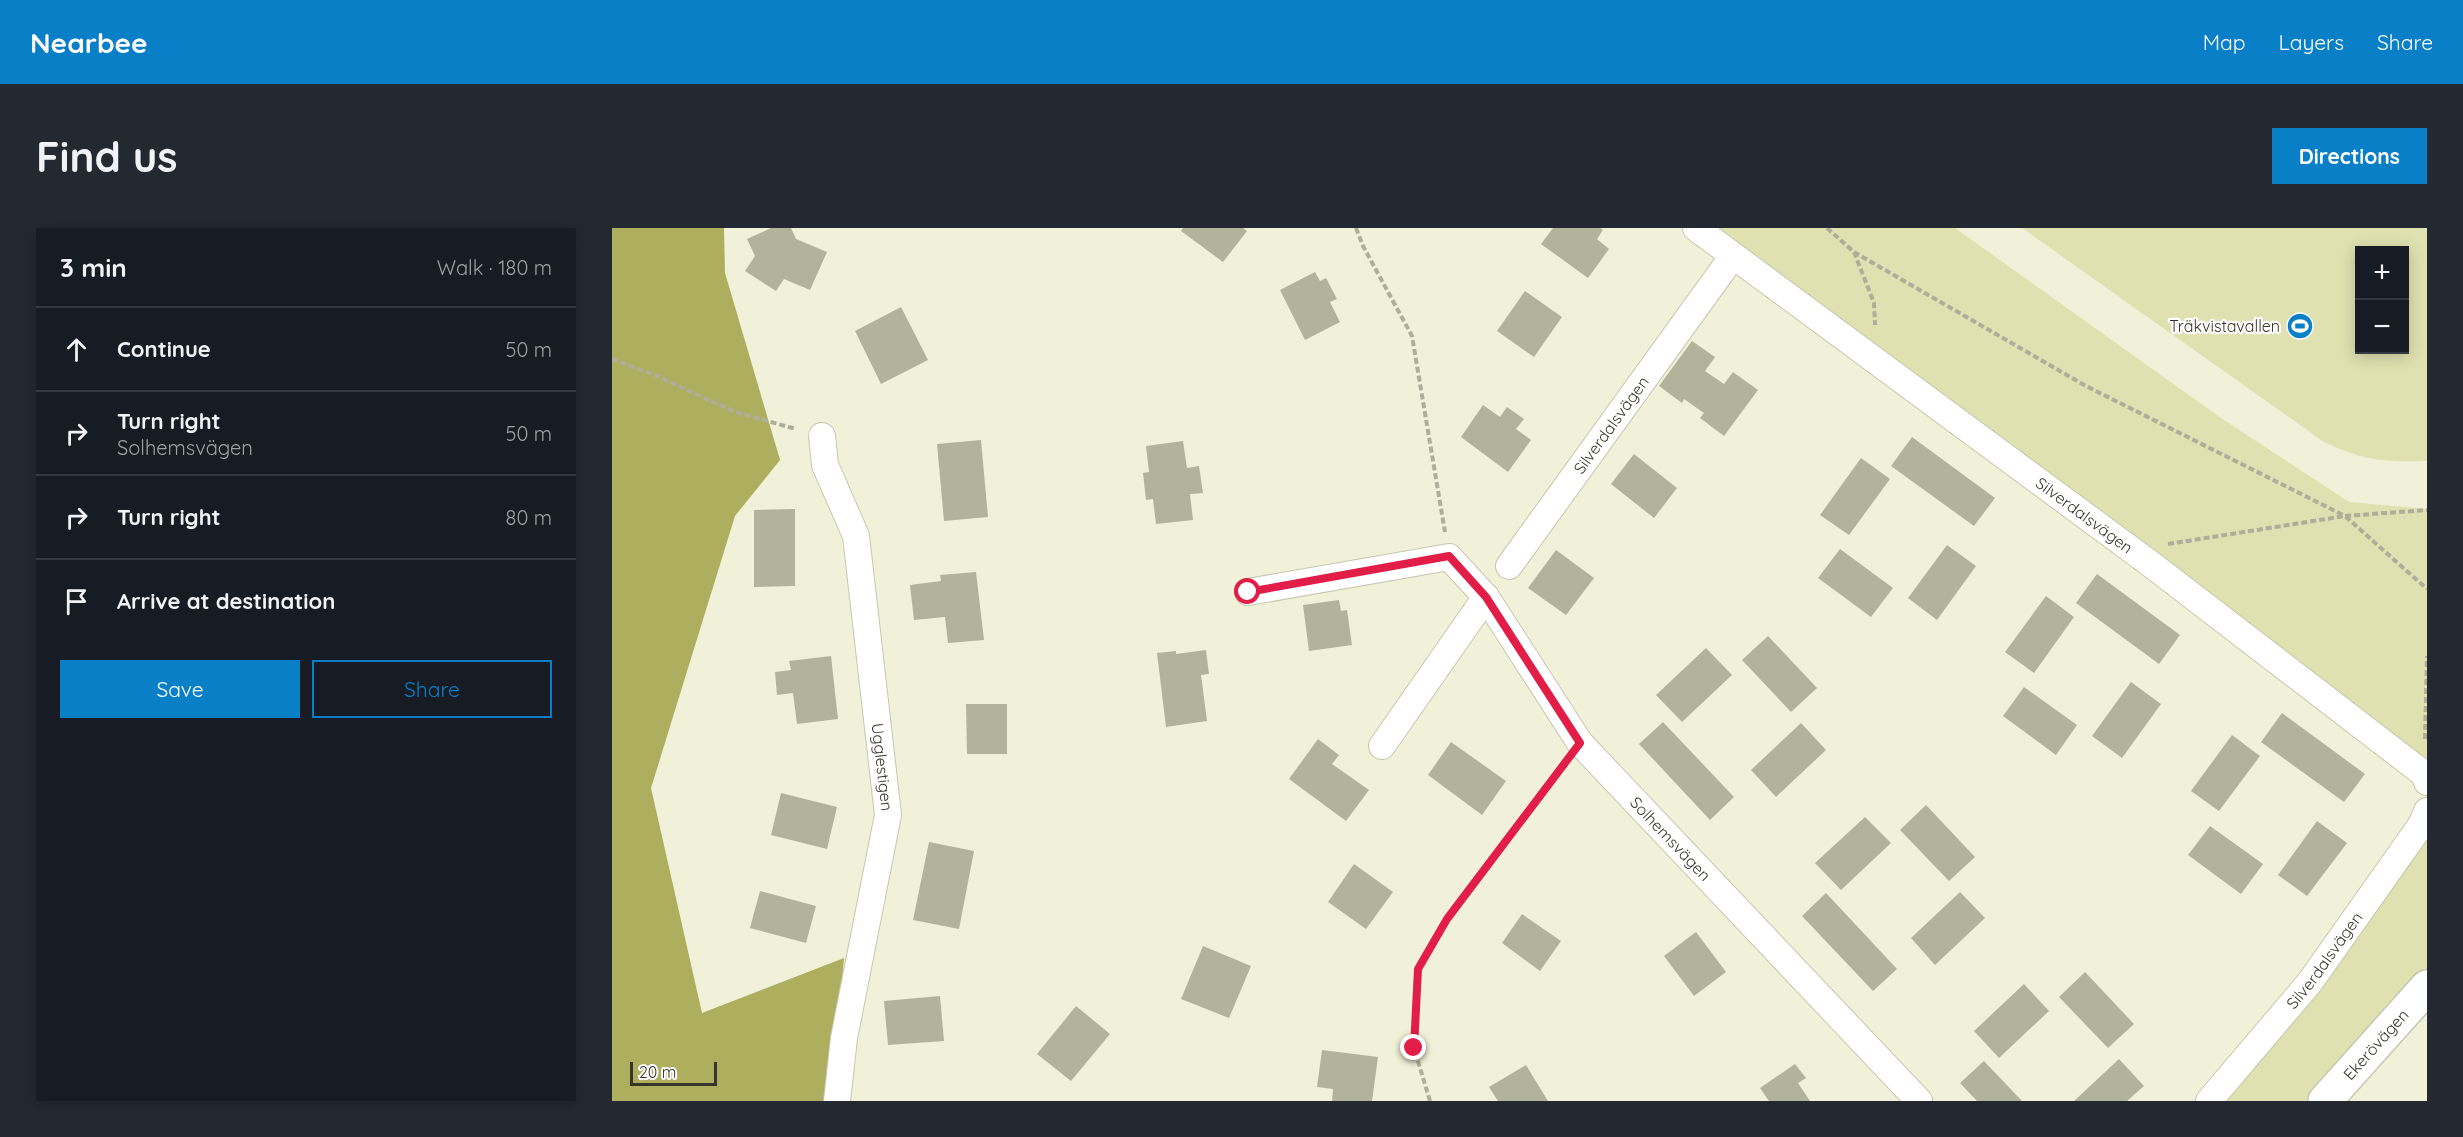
<!DOCTYPE html>
<meta charset="utf-8">
<style>
body{margin:0;font-family:Quicksand,sans-serif;background:#242831;color:#f1f3f6}
.controls{position:absolute;right:18px;top:18px;display:grid;overflow:hidden;border-radius:0px;box-shadow:0 3px 15px #0003}
.controls button{width:54px;height:54px;display:grid;place-items:center;padding:0;border:0;border-bottom:2px solid #363941;background:#171b24;color:#f1f3f6;font:30px sans-serif}
.scale{position:absolute;left:18px;bottom:15px;width:87px;box-sizing:border-box;padding-left:6px;border:3px solid #35352b;border-top:0;font-size:16px;line-height:21px;white-space:nowrap;color:#35352b;-webkit-text-stroke:4px #fff;paint-order:stroke}
.stop{position:absolute;width:18px;height:18px;margin:-14px;border:4px solid #e11d48;border-radius:50%;background:#fff}
.stop.end{background:#e11d48;border-color:#fff;box-shadow:0 2px 6px #0008}
.list{margin:0;padding:0;list-style:none}
h2{display:flex;justify-content:space-between;align-items:center;height:78px;margin:0;padding:0 24px;font-size:26px}
h2 small{font-size:20px;font-weight:400;color:#9ea1a6}
.list li{display:grid;grid-template-columns:39px 1fr auto;gap:18px;align-items:center;box-sizing:border-box;height:84px;padding:0 24px;border-top:2px solid #363941}
.list b{display:block;font-size:22px;white-space:nowrap}
.list p{margin:0;font-size:20px;white-space:nowrap;color:#9ea1a6}
.list em{font-size:20px;font-style:normal;color:#9ea1a6}
.actions{display:flex;gap:12px;padding:18px 24px}
.actions a{flex:1;padding:14px 0;border:2px solid #097fc8;border-radius:0px;text-align:center;font-size:21px;color:#097fc8}
.actions .main{background:#097fc8;color:#fff}
.icon{flex:none;width:33px;height:33px;fill:none;stroke:currentColor;stroke-width:2;stroke-linecap:round;stroke-linejoin:round}
.map{position:relative;flex:none;width:1815px;height:873px;overflow:hidden;border-radius:0px}
header{display:flex;align-items:center;gap:36px;box-sizing:border-box;height:84px;padding:0 30px;background:#097fc8;color:#fff}
header strong{font-size:28px}
nav{display:flex;gap:33px;margin-inline-start:auto;font-size:21px}
.intro{display:flex;align-items:center;justify-content:space-between;box-sizing:border-box;height:144px;padding:0 36px}
h1{margin:0;font-size:42px}
.button{padding:15px 27px;border-radius:0px;background:#097fc8;color:#fff;font-size:21px;font-weight:700}
main{display:flex;gap:36px;padding:0 36px}
aside{flex:1;background:#171b24;border-radius:0px;box-shadow:0 3px 15px #0003}
.map>svg:first-child{display:block}
</style>
<header>
<strong>Nearbee</strong>
<nav><a>Map</a><a>Layers</a><a>Share</a></nav>
</header>
<div class="intro"><h1>Find us</h1><a class="button">Directions</a></div>
<main>
<aside>
<h2>3 min<small>Walk · 180 m</small></h2>
<ul class="list">
<li><svg class="icon" aria-label="ahead" viewBox="0 0 24 24"><path d="M12 20V5M6 11l6-6 6 6"/></svg><div><b>Continue</b></div><em>50 m</em></li>
<li><svg class="icon" aria-label="right" viewBox="0 0 24 24"><path d="M7 20v-9h11M14 6l5 5-5 5"/></svg><div><b>Turn right</b><p>Solhemsvägen</p></div><em>50 m</em></li>
<li><svg class="icon" aria-label="right" viewBox="0 0 24 24"><path d="M7 20v-9h11M14 6l5 5-5 5"/></svg><div><b>Turn right</b></div><em>80 m</em></li>
<li><svg class="icon" aria-label="arrive" viewBox="0 0 24 24"><path d="M6 21V4h12l-3 4 3 4H6"/></svg><div><b>Arrive at destination</b></div></li>
</ul>
<div class="actions"><a class="main">Save</a><a>Share</a></div>
</aside>
<div class="map">
<svg width="1815" height="873" viewBox="0 0 1815 873">
<rect width="100%" height="100%" fill="#f0f1d8"/>
<path fill="#dfe1b0" fill-rule="evenodd" d="M1084 0H1343L1606 188 1737 274 1815 281V554Z
M1410 0H1815V233C1770 234 1753 233 1712 214ZM1748 22H1792V122H1748Z
M1815 583V759L1713 873H1597Z"/>
<path fill="#aeae5f" d="M0 0H112L113 45 168 232 123 288 39 560 90 785 232 730 219 873H0Z"/>
<path fill="#b2b39b" d="M159 0H179L184 11 215 24 198 62 172 51 164 63 133 43 143 28 135 11Z
M571 0H631L635 3 611 34 569 3Z
M941 0H988L991 2 985 11 997 21 976 50 929 16Z
M703 44 708 53 714 50 725 71 718 74 728 94 693 112 668 62Z
M913 63 950 89 922 129 885 103Z
M289 79 316 132 269 156 243 103Z
M1080 113 1103 129 1093 143 1112 156 1121 144 1146 162 1112 208 1088 190 1092 185 1072 171 1070 175 1047 158Z
M871 177 888 189 895 179 912 191 904 201 919 212 896 244 849 209Z
M1300 209 1383 270 1362 298 1279 238Z
M369 212 376 289 332 293 325 216Z
M571 213 575 240 587 238 591 265 578 266 581 292 544 296 541 271 534 272 531 245 537 244 534 218Z
M1022 226 1065 260 1042 290 999 256Z
M1249 230 1278 251 1237 307 1208 287Z
M183 281V358L142 359V282Z
M1335 317 1364 338 1325 392 1296 370Z
M1228 321 1281 360 1259 389 1206 350Z
M944 322 982 350 954 387 916 360Z
M364 344 372 412 336 415 333 389 302 392 298 357 329 353 328 347Z
M1485 346 1568 407 1547 436 1464 375Z
M1434 368 1462 389 1422 445 1393 424Z
M727 372 729 383 735 382 740 417 697 423 691 377Z
M1156 408 1205 460 1179 484 1130 432Z
M1094 420 1120 447 1070 494 1044 467Z
M594 422 597 446 589 447 595 493 554 499 545 425 564 423V426Z
M219 428 226 491 185 496 181 465 165 467 163 444 179 442 177 433Z
M1519 454 1549 476 1510 530 1480 508Z
M1412 459 1465 497 1444 527 1391 488Z
M354 476H395V526H355Z
M1670 485 1753 546 1732 574 1649 514Z
M1051 494 1122 569 1098 592 1027 516Z
M1189 495 1214 522 1164 569 1139 542Z
M1620 507 1648 528 1607 583 1579 563Z
M706 511 727 527 720 536 757 562 734 593 677 551Z
M839 514 894 553 870 587 816 547Z
M169 565 225 579 215 621 159 607Z
M1314 577 1363 629 1337 653 1288 602Z
M1253 589 1279 615 1229 662 1203 635Z
M1705 593 1735 615 1695 668 1666 647Z
M1598 598 1651 636 1629 666 1576 627Z
M317 614 362 623 347 701 301 692Z
M742 636 781 664 754 701 716 674Z
M148 663 204 678 194 715 138 700Z
M1348 664 1373 690 1323 737 1299 710Z
M1214 665 1285 741 1261 763 1190 688Z
M910 686 949 713 928 743 890 715Z
M1084 704 1114 744 1082 768 1052 728Z
M591 718 639 738 617 790 569 771Z
M1473 744 1522 796 1496 820 1447 769Z
M1412 756 1437 783 1387 830 1362 803Z
M328 768 332 813 276 817 272 773Z
M464 778 498 806 459 853 425 826Z
M710 822 766 829 760 873H720L721 861 705 859Z
M1507 831 1532 858 1515 873H1462Z
M1372 833 1410 873H1365L1348 855Z
M1183 836 1194 850 1186 855 1198 873H1157L1148 860Z
M914 837 936 873H886L877 859Z"/>
<g fill="none" stroke-linecap="round" stroke-linejoin="round">
<defs>
<g id="street">
<path id="s1" d="M1084 0 1540 337 1812 546 1815 554"/>
<path id="s2" d="M210 208 213 237 244 308 276 587 232 810 225 873"/>
<path id="s3" d="M897 338 1121 28"/>
<path id="s4" d="M636 364 837 329 874 369 968 515 1307 873"/>
<path d="M770 518 874 369"/>
<path id="s5" d="M1597 873 1698 754 1809 597 1815 583"/>
</g>
<g id="secondary">
<path id="s6" d="M1713 873 1815 759"/>
</g>
</defs>
<use href="#street" stroke="#c6c7af" stroke-width="28"/>
<use href="#secondary" stroke="#c6c7af" stroke-width="36"/>
<path stroke="#aeae9b" stroke-width="4" stroke-dasharray="6 3" stroke-linecap="butt" d="M744 0 751 18 800 108 833 304
M1215 0 1242 24 1474 158 1733 288 1815 282
M1242 24 1262 75 1263 97
M0 131 43 147 123 184 184 201
M1556 316 1733 288 1815 361
M1813 511 1815 428
M818 873 802 820 806 741 835 691 951 537"/>
<use href="#street" stroke="#fff" stroke-width="26"/>
<use href="#secondary" stroke="#fff" stroke-width="33"/>
</g>
<g fill="none" stroke-linecap="round" stroke-linejoin="round">
<path stroke="#e11d48" stroke-width="8" d="M636 364 837 328 874 369 968 515 835 691 806 741 802 820"/>
</g>
<defs>
<symbol id="stadium-disc" viewBox="-11 -11 22 22"><circle r="9.5" fill="#097fc8" stroke="#fff"/><path d="M0-5a6.5 5 0 1 0 0 10a6.5 5 0 1 0 0-10ZM-3.5-1.8h7v3.6h-7Z" fill="#fff"/></symbol>
</defs>
<g fill-rule="evenodd">
<use href="#stadium-disc" x="1673" y="83" width="30" height="30"/>
</g>
<g text-anchor="middle" dominant-baseline="central" stroke-width="4.5" stroke-linejoin="round" paint-order="stroke">
<g font-size="16" fill="#35352b" stroke="#fff" text-anchor="end">
<text x="1668" y="98">Träkvistavallen</text>
</g>
<g font-size="16" fill="#35352b" stroke="#fff">
<text stroke="none"><textPath href="#s3" startOffset="174">Silverdalsvägen</textPath></text>
<text stroke="none"><textPath href="#s1" startOffset="483">Silverdalsvägen</textPath></text>
<text stroke="none"><textPath href="#s2" startOffset="339">Ugglestigen</textPath></text>
<text stroke="none"><textPath href="#s4" startOffset="564">Solhemsvägen</textPath></text>
<text stroke="none"><textPath href="#s5" startOffset="182">Silverdalsvägen</textPath></text>
<text stroke="none"><textPath href="#s6" startOffset="76">Ekerövägen</textPath></text>
</g>
</g>
</svg>
<div class="controls">
<button>+</button>
<button>−</button>
</div>
<div class="scale">20 m</div>
<div class="stop" style="left:636px;top:364px"></div>
<div class="stop end" style="left:802px;top:820px"></div>
</div>
</main>
